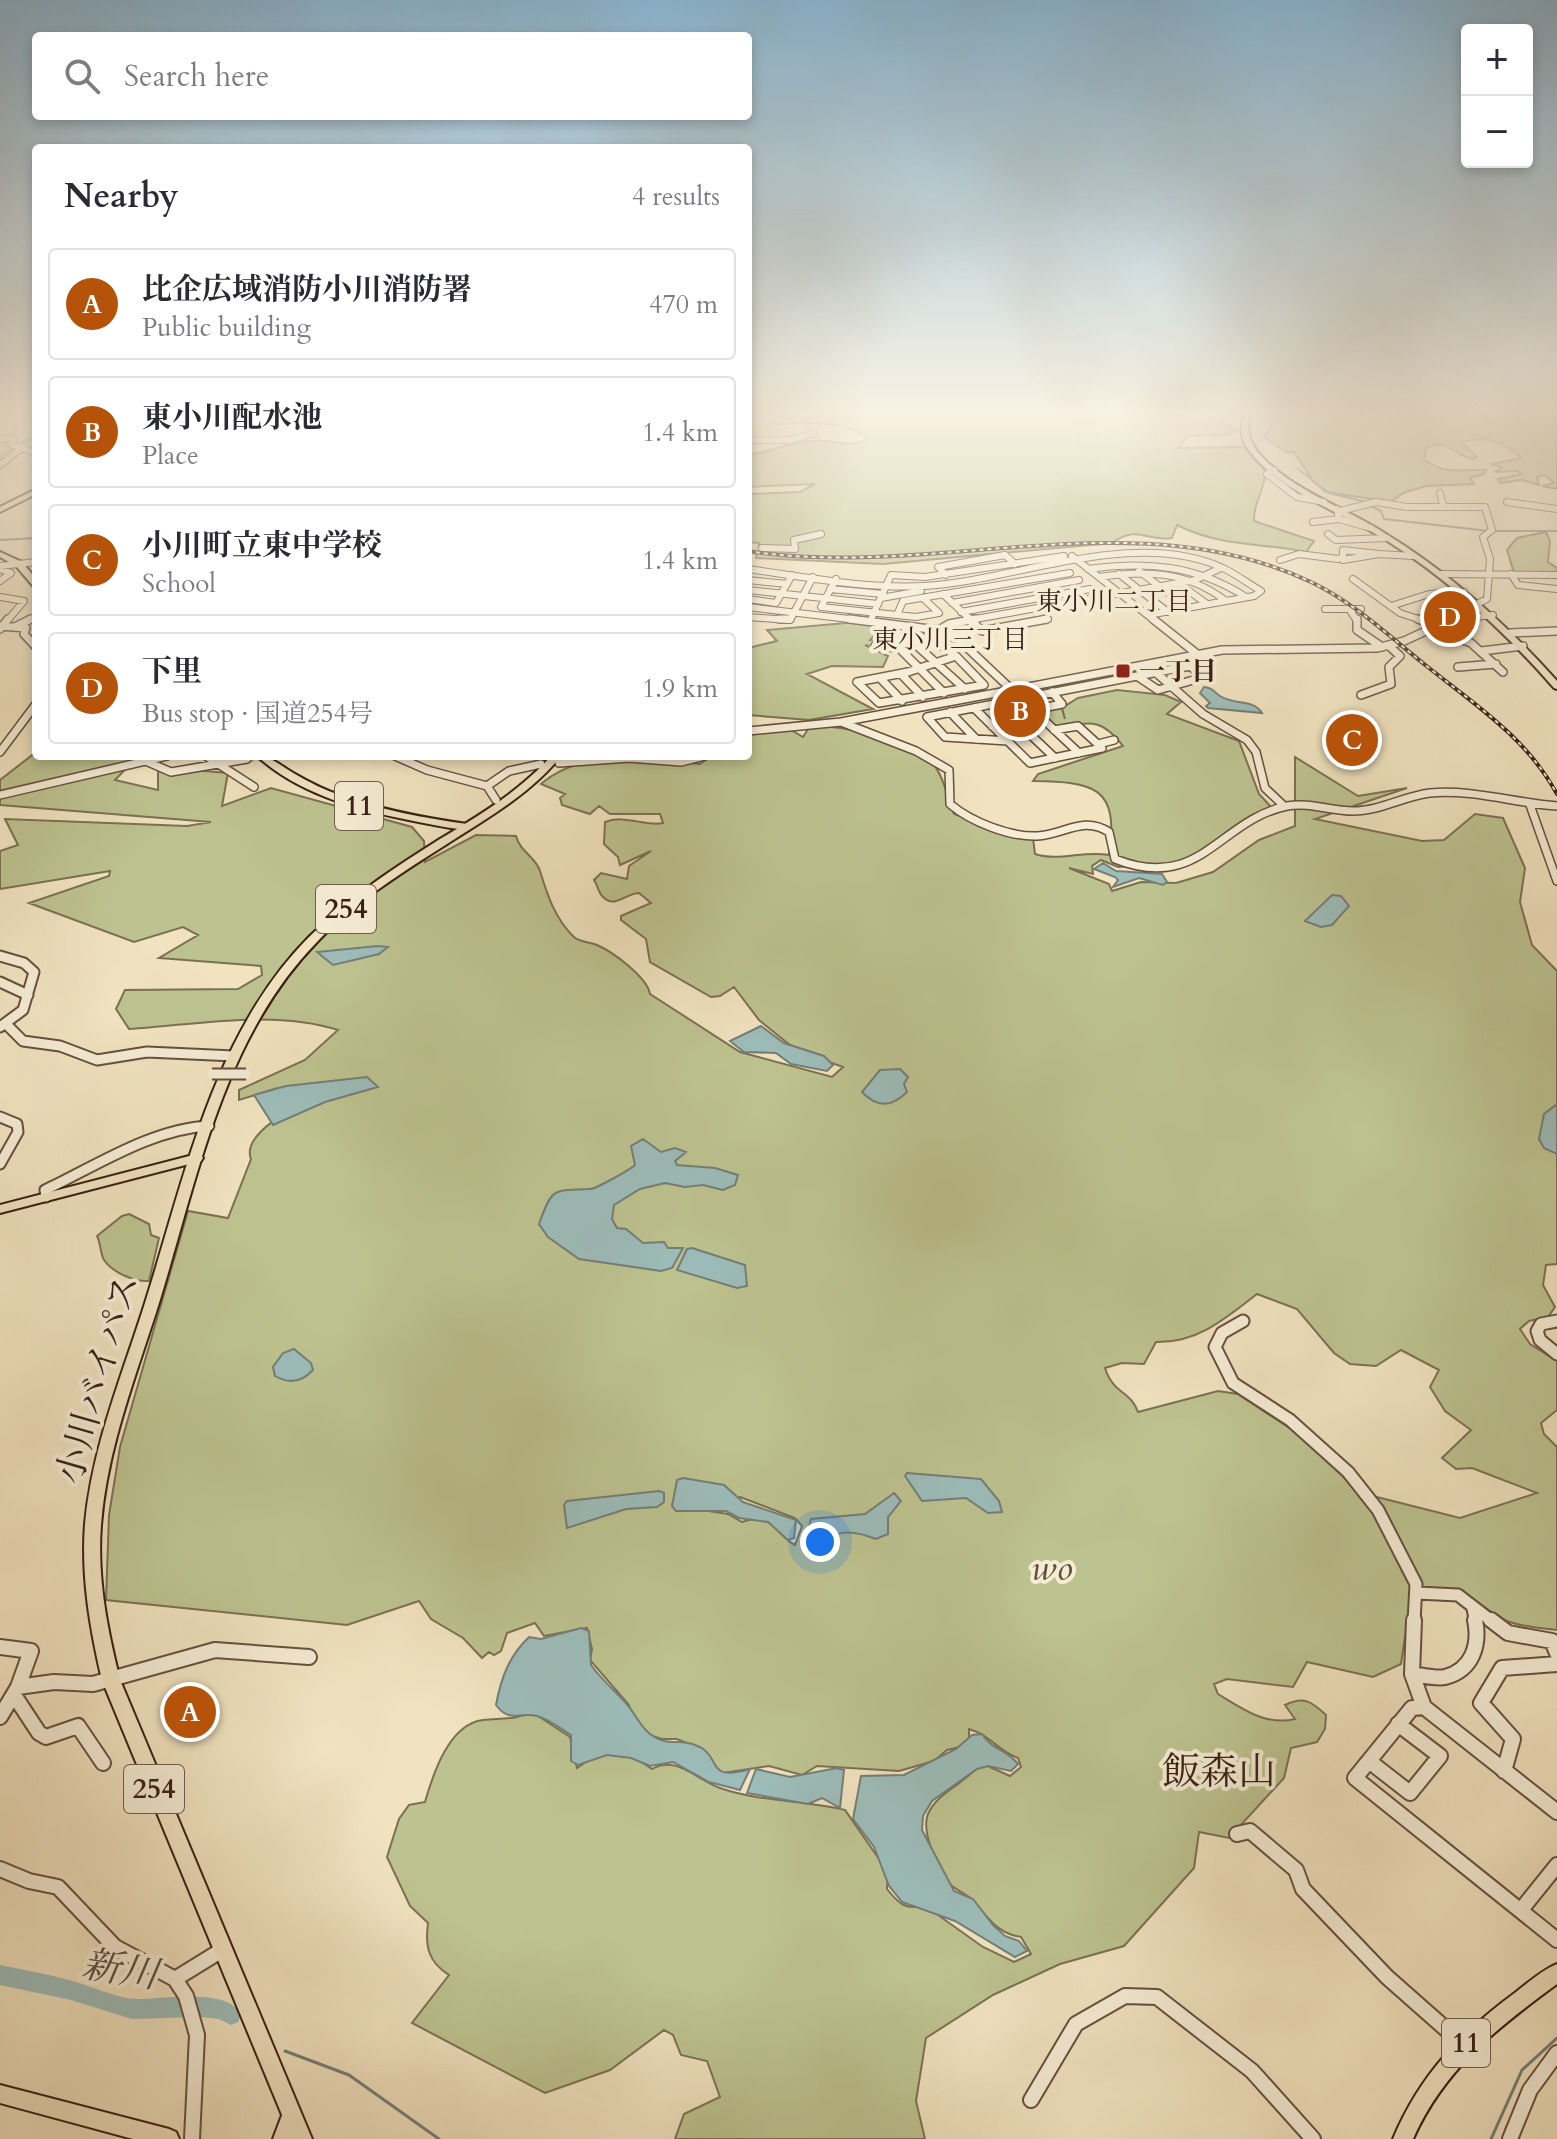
<!DOCTYPE html>
<meta charset="utf-8">
<style>
body{margin:0;font-family:Cardo,"Noto Serif JP",serif;background:#f2f2f3;color:#2b2b33}
.controls{position:absolute;right:24px;top:24px;display:grid;overflow:hidden;border-radius:8px;box-shadow:0 4px 12px #0003}
.controls button{width:72px;height:72px;display:grid;place-items:center;padding:0;border:0;border-bottom:2px solid #e1e1e2;background:#fff;color:#2b2b33;font:40px sans-serif}
.you{position:absolute;left:820px;top:1542px;width:28px;height:28px;margin:-20px;border:6px solid #fff;border-radius:50%;background:#1a73e8;box-shadow:0 0 0 12px #1a73e833}
.badge{display:grid;place-items:center;width:52px;height:52px;border-radius:50%;background:#b45309;color:#fff;font-size:26px;font-weight:700}
.pin{position:absolute;translate:-50% -50%;border:4px solid #fff;box-shadow:0 2px 8px #0006}
.list{margin:0;padding:0;list-style:none}
h2{display:flex;justify-content:space-between;align-items:center;height:104px;margin:0;padding:0 32px;font-size:34px}
h2 small{font-size:26px;font-weight:400;color:#7c7c81}
.list li{display:grid;grid-template-columns:52px 1fr auto;gap:24px;align-items:center;box-sizing:border-box;height:112px;margin:0 16px 16px;padding:0 16px;border:2px solid #e1e1e2;border-radius:8px}
.list b{display:block;font-size:30px;white-space:nowrap}
.list p{margin:0;font-size:26px;white-space:nowrap;color:#7c7c81}
.list em{font-size:26px;font-style:normal;color:#7c7c81}
.icon{flex:none;width:44px;height:44px;fill:none;stroke:currentColor;stroke-width:2;stroke-linecap:round;stroke-linejoin:round}
.map{position:relative;flex:none;width:1557px;height:2139px;overflow:hidden}
.search{position:absolute;background:#fff;box-shadow:0 4px 12px #0003;left:32px;top:32px;width:720px;height:88px;display:flex;align-items:center;gap:20px;box-sizing:border-box;padding:0 28px;border-radius:8px;color:#7c7c81;font-size:30px}
.panel{position:absolute;background:#fff;box-shadow:0 4px 12px #0003;left:32px;top:144px;width:720px;height:616px;border-radius:8px}
.map>svg:first-child{display:block}
</style>
<div class="map">
<svg width="1557" height="2139" viewBox="0 0 1557 2139">
<rect width="100%" height="100%" fill="#f1e3c0"/>
<filter id="stains"><feTurbulence type="fractalNoise" baseFrequency=".0025" numOctaves="4"/><feColorMatrix values="0 0 0 0 .2 0 0 0 0 .09 0 0 0 0 .02 0 0 0 .5 -.17"/></filter>
<radialGradient id="worn" r=".72"><stop offset=".6" stop-color="#630" stop-opacity="0"/><stop offset="1" stop-color="#630" stop-opacity=".3"/></radialGradient>
<path fill="#bdc390" stroke="#7b7152" stroke-width="2" fill-rule="evenodd" d="M748 413H1203L1238 430 1229 435 1188 436 1178 448 1243 447 1265 470C1266 490 1253 501 1254 521L1314 541 1306 552C1258 542 1224 548 1177 525L1172 538C1144 542 1139 524 1112 543L883 564 756 558 759 543 748 542V494L800 492 815 484 748 487V455C774 451 798 439 825 441 842 442 854 448 869 438 841 419 804 423 772 424L770 416Z
M1266 413H1557V489L1542 486 1554 483 1545 475 1537 477 1539 485 1522 480 1500 483 1498 479 1522 474 1517 471 1495 472 1502 468 1492 464 1522 458C1503 441 1487 436 1462 442L1477 457 1473 459C1454 457 1450 437 1426 448L1424 460C1450 476 1458 469 1486 470L1484 474 1470 478 1474 484 1426 486 1403 493 1391 502 1326 492 1313 481 1294 452H1286L1264 437 1273 427 1265 418Z
M1546 532 1550 541 1548 562 1557 568V573H1514L1507 550 1517 538Z
M857 622 881 628 870 640 876 641 873 647 865 645 888 656 883 667 832 666 807 674 873 709 809 720 748 715V648L777 641 767 630Z
M1117 690 1165 695 1181 702 1167 714 1239 741 1259 794 1271 807 1181 863 1118 867 1101 860 1092 866 1093 874 1069 868 1109 884 1112 891 1141 882 1176 883 1213 872 1259 840 1295 826V757L1358 796 1407 788 1315 819 1422 841 1444 840 1475 814 1503 818 1525 868 1520 902 1532 945 1557 971V1264L1546 1265 1543 1285 1555 1307 1548 1317 1529 1321 1520 1329 1530 1344 1557 1361V1410L1541 1423 1544 1434 1557 1447V1630C1542 1628 1521 1627 1507 1621 1468 1602 1462 1575 1411 1596L1401 1664 1373 1677 1307 1662 1293 1687 1227 1679 1214 1684 1218 1694C1243 1709 1265 1726 1295 1719L1285 1705C1304 1696 1311 1701 1326 1715L1325 1729 1317 1742 1291 1748 1284 1778 1229 1838 1199 1832 1194 1868 1124 1946 1060 1964 993 1995 926 2038 916 2101 925 2139H675L684 2114 720 2097 707 2061 681 2055 673 2035 664 2030 610 2070 545 2093 412 2023 449 1975C428 1962 425 1946 428 1923L410 1906 387 1857 399 1819 409 1805 425 1802C433 1774 449 1724 483 1720 501 1718 515 1720 532 1712L570 1737 577 1768C603 1749 627 1749 652 1769 677 1755 695 1779 720 1788 760 1802 804 1800 845 1810L888 1872 887 1889C898 1903 906 1911 924 1905L983 1947 1014 1962 1031 1954 1021 1937C994 1933 987 1914 969 1897 962 1892 949 1886 945 1879 936 1864 921 1830 928 1814 938 1791 967 1783 981 1763L1010 1776 1021 1767 1018 1758C998 1751 990 1735 969 1729V1745L947 1750 934 1761 899 1771 817 1766 802 1775 769 1766 716 1774 701 1749 677 1739H662L646 1734 633 1722 629 1705 590 1660 592 1649 587 1628 544 1636 535 1623 507 1633 501 1651 494 1655 489 1652 482 1658 463 1638 431 1619 419 1601 347 1625 106 1600 109 1515 120 1447 188 1211 228 1218 251 1159C239 1129 317 1096 341 1083L278 1088 239 1100V1090L305 1060 338 1030C273 1009 196 1025 129 1029L116 1009 125 990 238 989 262 975 261 966 159 958 198 935 183 927 134 942 29 903 109 876 110 871 0 889V851L18 845 5 819 187 826 211 822 0 805V780L36 752V756H138L115 780 158 790V767L228 773 222 806 271 788 412 827 424 841 425 862 476 835 516 836C520 852 536 857 540 871 547 894 555 919 574 937 579 942 590 942 597 945 613 952 647 977 650 994L740 1052 832 1077 843 1067 795 1049 759 1020 734 987 720 996 711 997 650 962 646 939 621 920V916L651 903 639 893C626 893 615 909 603 897 598 892 598 886 594 880L601 873 627 879 629 866 651 851 620 865 618 857 604 844 605 822C624 814 646 827 663 823L660 814H610L599 806 590 814 562 805 560 798 565 794 541 784C583 747 648 761 700 764L710 756H748V732L791 730 803 737 810 726C839 725 913 739 932 762 943 775 948 798 954 814L1033 838 1035 854C1059 862 1084 850 1109 855 1120 785 1092 782 1033 781L1038 774 1123 746C1100 716 1090 723 1055 728L1037 711 1061 706 1065 719 1062 708 1078 698ZM1257 1294 1297 1309 1334 1353 1350 1364 1376 1366 1401 1350 1439 1370 1430 1387 1445 1411 1471 1430 1442 1458 1456 1469 1472 1468 1537 1493 1460 1518 1361 1493 1294 1431 1238 1394 1218 1391 1138 1412C1131 1391 1113 1394 1105 1368L1122 1363 1144 1364 1156 1342C1197 1343 1225 1319 1257 1294ZM740 1497 795 1518 802 1526 795 1545C772 1533 777 1510 742 1522L728 1514 702 1510Z
M129 1214 149 1224 151 1235 159 1238 149 1281C135 1282 113 1273 104 1260 100 1253 101 1244 97 1236L122 1216Z"/>
<path fill="#9dbdba" stroke="#757e77" stroke-width="2" d="M1204 687C1214 688 1213 692 1220 696 1236 706 1252 698 1262 713L1208 708 1206 706 1210 703 1200 693Z
M1103 863 1116 871 1162 874 1167 882 1163 885 1139 878 1113 887 1118 880 1115 877 1094 869Z
M1332 895 1341 896 1349 906 1332 925 1321 927 1305 921Z
M378 946 388 947 379 954 333 965 317 952Z
M761 1026 784 1043 824 1056 833 1065 827 1071 791 1064 776 1053 744 1052 730 1041Z
M900 1069 908 1077 904 1084 907 1092C894 1105 879 1110 862 1092L880 1070Z
M367 1077 378 1087 325 1102 273 1125 254 1095 286 1086Z
M1557 1104V1154L1544 1148 1539 1139 1544 1114Z
M643 1139 661 1152 675 1148 686 1152 675 1161 677 1165 715 1168 738 1175 735 1185 723 1190 703 1185 685 1187 665 1183 640 1189 614 1205 612 1219 617 1228 626 1229 643 1243 664 1242 668 1248H683L672 1268 661 1271 579 1259 548 1237 539 1224C553 1185 554 1191 590 1189 596 1189 631 1169 635 1165L631 1146Z
M692 1248 745 1265 747 1286 737 1288 677 1270 687 1249Z
M294 1349 311 1363 313 1370C302 1382 289 1384 275 1376L273 1367 283 1353Z
M907 1473 981 1479 999 1501 1002 1512 988 1513 966 1498 922 1501 905 1476Z
M683 1478 724 1485 743 1502 796 1520 794 1538 788 1540 768 1522 739 1518 726 1511H676L672 1506 677 1480Z
M659 1491 664 1493V1502L657 1507 626 1509 567 1528 564 1505 567 1501Z
M894 1493 901 1501 888 1517V1534L876 1539C848 1528 831 1529 814 1555L803 1548 811 1519 865 1514Z
M581 1628 589 1631 591 1665C601 1679 613 1689 625 1702 638 1716 642 1735 664 1741 674 1743 686 1741 695 1745 724 1755 703 1783 750 1769L740 1790 709 1782 673 1762 650 1766 631 1758 607 1755 578 1765 571 1761V1735C561 1729 549 1719 537 1716 519 1712 509 1723 496 1705 501 1678 509 1656 529 1637L541 1639Z
M982 1734C992 1750 1008 1750 1018 1764L1011 1771 988 1766 977 1769 932 1801 923 1816 922 1830 954 1891 973 1899 993 1925 1005 1936 1019 1941 1027 1951 1015 1957 955 1921 902 1902 889 1886 874 1847 853 1819 861 1776 904 1775 956 1749 972 1735Z
M837 1768 844 1770 840 1808 822 1798 808 1804 747 1793 756 1769 790 1777Z"/>
<g fill="none" stroke-linecap="round" stroke-linejoin="round">
<path stroke="#757e77" stroke-width="2" d="M1298 469 1329 493 1366 502
M1369 505 1381 511 1384 519 1489 531
M1495 531H1557
M0 540 36 538"/>
<path stroke="#757e77" stroke-width="3" d="M285 2051 349 2075 439 2139
M1491 2139 1522 2070 1557 2038"/>
<path fill="#9dbdba" fill-rule="evenodd" d="M36 433V438L0 459V454Z
M0 1965C24 1970 49 1974 72 1981 92 1986 118 1999 137 1999 163 1999 229 1987 241 2015L238 2022 231 2025 219 2019 201 2017 132 2019 71 2000 0 1985Z"/>
<path stroke="#ccbc9d" stroke-width="6" stroke-dasharray="6 3" stroke-linecap="butt" d="M748 553 762 548"/>
<path stroke="#ccbc9d" stroke-width="7" stroke-dasharray="7 3" stroke-linecap="butt" d="M247 759 268 756"/>
<defs>
<path id="minor-far4" d="M0 417 9 413
M0 438 14 439 10 444 36 453
M748 440H791L814 433
M0 465 23 447
M1274 470 1267 474 1297 497 1324 502
M1440 493 1443 505
M1507 502 1557 509
M1337 509 1339 519 1371 528
M1340 511 1376 502 1407 507H1485L1492 530 1483 537 1490 559 1487 599 1479 603
M1313 522 1339 519
M1328 534 1336 540 1387 538
M762 548 795 549 794 540 821 534
M1072 556 1155 621
M1280 560 1299 554 1338 559 1343 557V550L1379 554
M1343 560 1379 554 1413 556
M0 566 36 562
M0 569 11 573 0 581
M748 569C806 577 865 589 924 586 1016 581 1136 526 1225 569 1237 575 1249 584 1261 591L1254 596 1148 615
M1088 569C1146 561 1196 565 1246 597
M1139 571 1188 608
M1119 574 1168 612
M1440 574 1557 575
M1511 574 1518 585 1557 589
M946 575 938 567 1005 555 1015 564
M1099 577C1146 570 1187 571 1226 601
M836 579 821 607 897 615 903 601 1070 573
M1353 579 1400 613 1424 621
M748 580 787 584
M1178 583 1207 604
M830 589 883 594
M748 590 878 604
M943 594 972 621
M0 597 24 601 7 621
M881 598 921 591
M748 599 776 603 792 575
M952 603 1079 580
M1391 606 1429 594 1464 592
M748 607 866 621
M1325 609H1361
M961 612 1090 589
M1351 612 1357 621
M897 615 916 617 939 613 923 598
M748 617 790 620 813 577
M872 617 891 575 925 577 1064 556
M27 621 31 619
M964 621 1195 580 1221 568
M1036 621 1048 619
M1443 621 1493 615"/>
<path id="minor-far3" d="M779 619H790
M849 619 938 630 959 640 1012 690 1222 650 1377 648 1404 641 1452 619
M970 619 982 631 1047 619
M1153 619 1197 654
M1357 619V630L1382 647
M1418 619 1432 624
M0 626 26 628 24 634 36 647
M15 627 31 619
M0 629 8 619
M1510 633 1557 631
M928 636 956 656
M1461 639 1471 643 1503 672
M875 646 899 648 944 693
M1481 651 1523 646
M956 656 984 685 879 703 857 682 908 672Z
M1190 666 1204 677 1158 690 1137 676Z
M1458 667 1496 664
M1153 670 1203 714 1247 740 1256 752 1265 788 1284 806
M901 674 923 697
M880 678 902 701
M965 689 915 644 949 624 976 619
M1361 695 1391 684 1389 667 1400 656 1389 646
M974 708 1030 763 1102 748 1078 726 1054 730
M1033 710 1062 704 1052 692
M950 712 976 739
M1016 721 1055 758
M841 722 916 751 949 770 950 804C971 822 1010 837 1037 836 1064 835 1083 815 1109 832L1115 859C1200 893 1219 820 1287 806 1309 802 1331 811 1353 811 1380 811 1404 796 1430 793 1473 789 1515 803 1557 806
M992 726 1040 716
M748 731 841 722 1012 690 1079 753
M1008 741 945 737 927 717 1137 676
M1098 744 1114 740
M0 752 36 704
M206 756 254 787
M395 756 427 770 487 786 496 800
M148 762 171 772 247 759
M559 763 629 758 681 762 705 756
M487 786 509 771 541 764
M0 795 167 756
M1530 805 1557 881"/>
<path id="minor-far2" d="M0 956 24 963 34 972 23 1010 0 1027
M0 982 28 995
M7 1025 23 1041 60 1046 97 1060 147 1052 234 1056
M0 1117 17 1124 18 1132 0 1164
M46 1197 45 1190C96 1166 151 1129 209 1126"/>
<path id="minor-far1" d="M1243 1321 1222 1333 1215 1347 1233 1383 1290 1420 1348 1472 1378 1510 1416 1584 1414 1622
M1557 1321 1541 1324 1537 1331 1540 1340 1557 1354
M1417 1593 1458 1595 1493 1622
M1473 1609 1476 1622"/>
<path id="minor" d="M1414 1620 1412 1674 1424 1707 1557 1812
M1491 1620 1508 1633 1552 1641 1557 1653
M0 1647 31 1651 18 1687 0 1717
M1412 1674C1421 1675 1436 1679 1445 1677 1473 1670 1480 1644 1475 1620
M18 1687 54 1682 93 1684 215 1650 309 1657
M14 1695 39 1733 46 1737 78 1726 103 1763
M1424 1707 1412 1708 1355 1778 1557 1940
M1369 1761 1410 1793 1440 1756 1398 1724
M1504 1771 1513 1739 1481 1703 1502 1668 1557 1664
M1237 1834 1250 1831 1296 1870 1303 1889 1387 1977 1464 2045
M0 1869 29 1881 58 1887 115 1947 175 1979 186 1996 197 2035 192 2139
M1521 1910 1557 1865
M175 1979 222 1950
M1031 2100 1076 2024 1125 1996 1157 1997 1252 2071 1313 2139
M1510 2139 1530 2090 1557 2053"/>
<path id="major" d="M36 489V494L0 512V507Z
M0 552 22 562 36 579V586H33L16 566 0 557Z
M257 756C272 756 282 767 295 774 309 782 324 790 340 795 381 810 424 818 467 824L472 827C461 832 442 826 429 824 370 813 303 798 257 756Z
M197 1154 201 1155 203 1158 201 1161 0 1213V1205Z
M1557 1964V1984C1497 2028 1444 2069 1413 2139H1393C1420 2075 1460 2033 1516 1992 1529 1982 1542 1970 1557 1964Z
M0 2085 169 2129 176 2132 179 2139H133L0 2103Z
M291 2108 298 2110 300 2117 293 2139H273L284 2110Z"/>
<path id="highway" d="M1244 413H1250C1246 433 1249 442 1262 457 1296 492 1346 508 1386 534 1451 574 1506 624 1557 681V689L1554 688C1505 632 1452 582 1389 542 1347 515 1295 498 1259 462 1243 445 1238 436 1244 413Z
M551 756H561C530 794 488 818 447 844 401 873 354 903 317 942 223 1038 197 1180 159 1303 136 1376 107 1448 101 1525 97 1577 107 1629 120 1680L312 2139H292L102 1680C90 1629 81 1577 85 1524 92 1447 122 1376 145 1303 185 1177 213 1034 309 937 348 898 394 868 440 839 480 815 520 791 551 756Z"/>
</defs>
<use href="#minor-far4" stroke="#67503e" stroke-width="8"/>
<use href="#minor-far3" stroke="#67503e" stroke-width="10"/>
<use href="#minor-far2" stroke="#67503e" stroke-width="13"/>
<use href="#minor-far1" stroke="#67503e" stroke-width="15"/>
<use href="#minor" stroke="#67503e" stroke-width="18"/>
<use href="#major" stroke="#391f13" stroke-width="4"/>
<use href="#highway" stroke="#391f13" stroke-width="4"/>
<use href="#minor-far4" stroke="#f6edd6" stroke-width="6"/>
<use href="#minor-far3" stroke="#f6edd6" stroke-width="7"/>
<use href="#minor-far2" stroke="#f6edd6" stroke-width="9"/>
<use href="#minor-far1" stroke="#f6edd6" stroke-width="11"/>
<use href="#minor" stroke="#f6edd6" stroke-width="14"/>
<use href="#major" fill="#f1e3c0" fill-rule="evenodd"/>
<use href="#highway" fill="#f1e3c0" fill-rule="evenodd"/>
<defs>
<path id="rail" d="M748 551C934 580 1133 498 1311 582 1353 602 1388 635 1424 664 1474 704 1526 737 1557 794"/>
</defs>
<use href="#rail" stroke="#391f13" stroke-width="4"/>
<use href="#rail" stroke="#f6edd6" stroke-width="2" stroke-dasharray="4" stroke-linecap="butt"/>
<defs>
<path id="minor-bridge" d="M212 1074H246"/>
</defs>
<use href="#minor-bridge" stroke="#67503e" stroke-width="13" stroke-linecap="butt"/>
<use href="#minor-bridge" stroke="#f6edd6" stroke-width="9"/>
</g>
<linearGradient id="sky" x2="0" y2="1"><stop stop-color="#8ab8d6"/><stop offset="0.58" stop-color="#f9f2e3"/><stop offset="1" stop-color="#f9f2e3" stop-opacity="0"/></linearGradient>
<rect width="1557" height="712" fill="url(#sky)"/>
<rect fill="#8f2418" stroke="#f6edd6" stroke-width="3" x="1115" y="663" width="16" height="16" rx="4"/>
<g text-anchor="middle" dominant-baseline="central" stroke-width="8" stroke-linejoin="round" paint-order="stroke">
<g font-size="26" fill="#391f13" stroke="#f6edd6">
<text x="1114" y="601">東小川二丁目</text>
<text x="950" y="639">東小川三丁目</text>
</g>
<g font-size="26" font-weight="bold" fill="#391f13" stroke="#f6edd6" text-anchor="start">
<text x="1139" y="671">一丁目</text>
</g>
<g fill="#f6edd6" stroke="#725d4e" stroke-width="2">
<rect x="335" y="782" width="48" height="48" rx="6"/>
<rect x="316" y="885" width="60" height="48" rx="6"/>
<rect x="124" y="1765" width="60" height="48" rx="6"/>
<rect x="1442" y="2019" width="48" height="48" rx="6"/>
</g>
<g font-size="28" font-weight="bold" fill="#391f13">
<text x="359" y="806">11</text>
<text x="346" y="909">254</text>
<text x="154" y="1789">254</text>
<text x="1466" y="2043">11</text>
</g>
<g font-size="36" fill="#391f13" stroke="#f6edd6">
<text transform="translate(98 1379) rotate(-74)">小川バイパス</text>
</g>
<g font-size="36" font-style="italic" fill="#615038" stroke="#f6edd6">
<text x="1052" y="1568">wo</text>
</g>
<g font-size="38" fill="#391f13" stroke="#f6edd6">
<text x="1219" y="1772">飯森山</text>
</g>
<g font-size="38" font-style="italic" fill="#574e45" stroke="#f6edd6">
<text transform="translate(120 1970) rotate(9)">新川</text>
</g>
</g>
<rect width="100%" height="100%" filter="url(#stains)"/>
<rect width="100%" height="100%" fill="url(#worn)"/>
</svg>
<div class="controls">
<button>+</button>
<button>−</button>
</div>
<div class="you"></div>
<div class="pin badge" style="left:190px;top:1712px">A</div>
<div class="pin badge" style="left:1020px;top:711px">B</div>
<div class="pin badge" style="left:1352px;top:740px">C</div>
<div class="pin badge" style="left:1450px;top:617px">D</div>
<div class="search"><svg class="icon" aria-label="search" viewBox="0 0 24 24"><circle cx="10" cy="10" r="6"/><path d="M15 15l6 6"/></svg>Search here</div>
<section class="panel">
<h2>Nearby<small>4 results</small></h2>
<ul class="list">
<li><span class="badge">A</span><div><b>比企広域消防小川消防署</b><p>Public building</p></div><em>470 m</em></li>
<li><span class="badge">B</span><div><b>東小川配水池</b><p>Place</p></div><em>1.4 km</em></li>
<li><span class="badge">C</span><div><b>小川町立東中学校</b><p>School</p></div><em>1.4 km</em></li>
<li><span class="badge">D</span><div><b>下里</b><p>Bus stop · 国道254号</p></div><em>1.9 km</em></li>
</ul>
</section>
</div>
